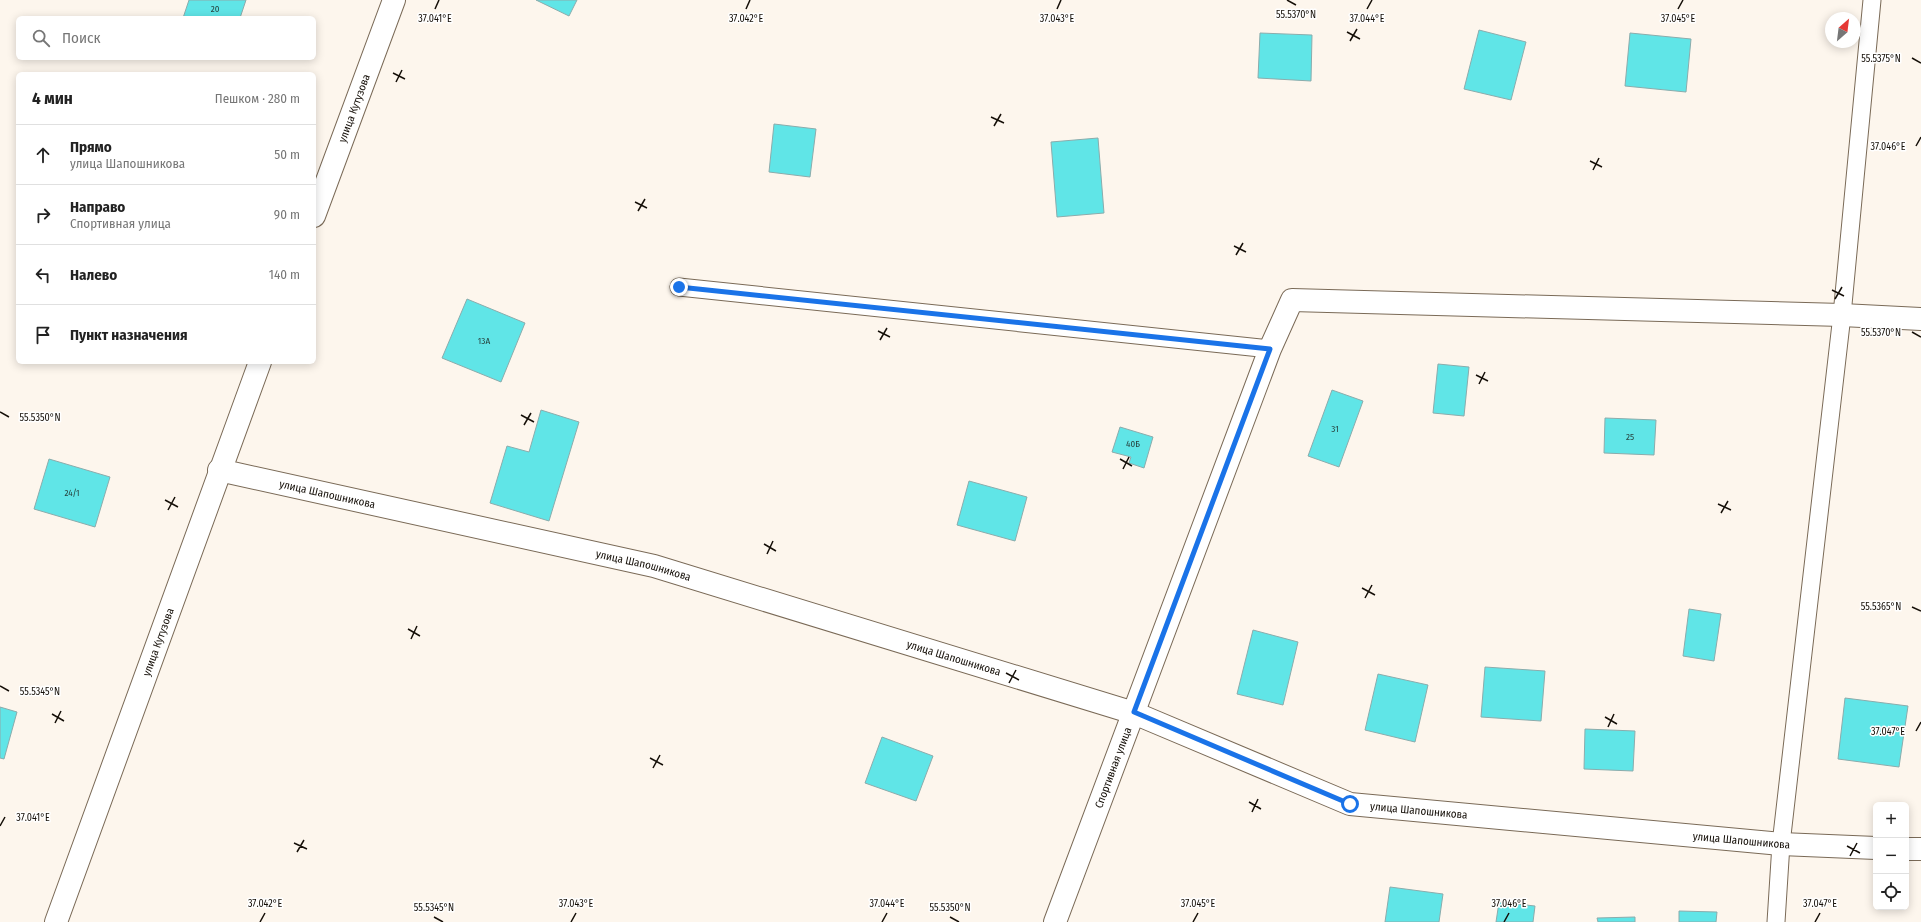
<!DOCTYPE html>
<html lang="ru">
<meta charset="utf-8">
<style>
body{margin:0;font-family:"Fira Sans Condensed",sans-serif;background:#f2f2f2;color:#222}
.controls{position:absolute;right:12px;bottom:12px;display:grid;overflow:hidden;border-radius:6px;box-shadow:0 2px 10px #0003}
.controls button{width:36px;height:36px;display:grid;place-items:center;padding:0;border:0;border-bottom:1px solid #e0e0e0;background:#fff;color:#222;font:20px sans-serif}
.compass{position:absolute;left:1825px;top:12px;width:36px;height:36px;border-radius:50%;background:#fff;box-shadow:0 2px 10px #0003;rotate:28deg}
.stop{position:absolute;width:12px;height:12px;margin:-9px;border:3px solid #1a73e8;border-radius:50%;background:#fff}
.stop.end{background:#1a73e8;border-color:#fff;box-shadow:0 1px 4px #0008}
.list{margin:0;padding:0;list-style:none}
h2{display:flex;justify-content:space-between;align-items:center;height:52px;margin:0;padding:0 16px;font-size:17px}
h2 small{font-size:13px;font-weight:400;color:#767676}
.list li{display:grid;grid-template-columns:26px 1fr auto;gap:12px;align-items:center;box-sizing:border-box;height:60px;padding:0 16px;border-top:1px solid #e0e0e0}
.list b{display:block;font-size:15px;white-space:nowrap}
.list p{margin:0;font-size:13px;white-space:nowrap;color:#767676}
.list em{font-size:13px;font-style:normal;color:#767676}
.icon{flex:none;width:22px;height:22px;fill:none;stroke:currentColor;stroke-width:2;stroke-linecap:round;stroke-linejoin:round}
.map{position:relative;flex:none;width:1921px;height:922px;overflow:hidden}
.search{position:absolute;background:#fff;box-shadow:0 2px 10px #0003;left:16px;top:16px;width:300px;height:44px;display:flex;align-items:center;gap:10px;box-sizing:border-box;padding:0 14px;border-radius:6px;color:#767676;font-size:15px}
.panel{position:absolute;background:#fff;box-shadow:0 2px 10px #0003;left:16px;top:72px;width:300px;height:292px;border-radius:6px}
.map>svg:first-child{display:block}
</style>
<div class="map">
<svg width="1921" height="922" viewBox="0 0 1921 922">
<rect width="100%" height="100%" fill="#fdf6ed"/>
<path fill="#60e5e7" stroke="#8bacac" d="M189 0H246L240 18H183Z
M536 0H577L569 16Z
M1479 30 1526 42 1511 100 1464 89Z
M1260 33 1312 35 1311 81 1258 78Z
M1630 33 1691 39 1686 92 1625 86Z
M774 124 816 129 810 177 769 172Z
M1098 138 1104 213 1057 217 1051 142Z
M467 299 525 323 501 382 442 358Z
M1438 364 1469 367 1464 416 1433 413Z
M1332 390 1363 401 1339 467 1308 456Z
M541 410 579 422 549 521 490 503 507 446 529 452Z
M1605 418 1656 420 1654 455 1604 453Z
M1120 427 1153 437 1144 468 1129 463 1131 457 1112 452Z
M49 459 110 477 95 527 34 509Z
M969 481 1027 497 1015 541 957 525Z
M1689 609 1721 614 1714 661 1683 656Z
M1253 630 1298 642 1283 705 1237 694Z
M1485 667 1545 671 1541 721 1481 717Z
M1378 674 1428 685 1415 742 1365 730Z
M1845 698 1908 706 1899 767 1838 759Z
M0 707 17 712 4 759 0 758Z
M1585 729 1635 731 1633 771 1584 769Z
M882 737 933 756 916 801 865 783Z
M1390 887 1443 894 1439 922H1385Z
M1499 902 1535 906 1533 922H1496Z
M1679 911 1717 912 1716 922H1679Z
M1635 917V922H1598L1597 918Z"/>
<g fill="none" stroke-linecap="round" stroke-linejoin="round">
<defs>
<path id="lane" d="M679 287 1270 349
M1776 922 1781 844 1842 315 1872 0"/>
<g id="street">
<path id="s1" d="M314 216 394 0"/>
<path id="s2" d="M219 470 654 566 1134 713 1350 804 1781 844 1876 848"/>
<path d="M1906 849H1921"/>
<path id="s3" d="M56 922 260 362"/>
<path id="s4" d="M1055 922 1270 349 1292 300 1842 315 1921 319"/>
</g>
</defs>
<use href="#lane" stroke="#7a6a57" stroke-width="19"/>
<use href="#street" stroke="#7a6a57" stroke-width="24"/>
<use href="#lane" stroke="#fff" stroke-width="17"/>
<use href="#street" stroke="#fff" stroke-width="22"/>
</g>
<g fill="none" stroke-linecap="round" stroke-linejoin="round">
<path stroke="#1a73e8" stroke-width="5" d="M679 287 1270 349 1134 712 1350 804"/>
</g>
<path fill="none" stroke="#150f08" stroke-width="1.5" d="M1287 0 1296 5M435 9 439 0M746 9 750 0M1057 9 1061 0M1367 9 1372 0M1678 9 1683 0M1347 32 1360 39M1350 41 1357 29M1912 58 1921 63M393 73 405 79M396 82 402 70M991 117 1004 123M994 126 1001 114M1916 146 1921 137M1590 161 1602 167M1593 170 1599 158M635 202 647 208M638 211 645 199M1234 246 1246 252M1236 255 1243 243M1832 290 1844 296M1835 299 1842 287M878 331 890 337M1912 332 1921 337M880 340 887 328M1476 375 1488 381M1479 384 1485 372M0 412 9 417M521 415 534 422M524 425 531 413M1120 459 1132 466M1123 469 1129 457M165 500 178 507M1718 504 1731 510M168 510 175 497M1721 513 1728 501M764 544 776 551M767 554 773 541M1362 588 1375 595M1365 598 1372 585M1912 607 1921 611M408 629 420 636M411 639 417 626M1006 673 1019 680M1009 683 1016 670M0 686 9 691M52 714 64 721M1605 717 1617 724M55 723 61 711M1608 727 1614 714M1916 731 1921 722M650 758 663 765M653 768 660 755M1249 802 1261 809M1252 812 1258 799M0 826 5 817M294 843 307 849M1847 846 1860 853M297 852 304 840M1850 856 1857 843M434 917 443 922M950 917 959 922M260 922 265 913M571 922 576 913M882 922 887 913M1193 922 1198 913M1504 922 1509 913M1815 922 1820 913"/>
<g text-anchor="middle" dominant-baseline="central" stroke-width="3" stroke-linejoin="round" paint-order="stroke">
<g font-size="9" fill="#284440">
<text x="215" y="9">20</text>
<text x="484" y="341">13А</text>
<text x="1335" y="429">31</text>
<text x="1630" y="437">25</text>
<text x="1133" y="444">40Б</text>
<text x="72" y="493">24/1</text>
</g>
<g font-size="11" fill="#150f08" stroke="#fff">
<text stroke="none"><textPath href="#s1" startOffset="115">улица Кутузова</textPath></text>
<text stroke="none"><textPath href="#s2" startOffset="111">улица Шапошникова</textPath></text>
<text stroke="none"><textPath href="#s2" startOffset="435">улица Шапошникова</textPath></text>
<text stroke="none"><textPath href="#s3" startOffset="298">улица Кутузова</textPath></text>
<text stroke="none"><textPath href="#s2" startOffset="759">улица Шапошникова</textPath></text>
<text stroke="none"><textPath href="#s4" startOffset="165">Спортивная улица</textPath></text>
<text stroke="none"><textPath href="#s2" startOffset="1251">улица Шапошникова</textPath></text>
<text stroke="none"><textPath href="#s2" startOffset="1575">улица Шапошникова</textPath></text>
</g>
</g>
<g font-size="10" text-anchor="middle" fill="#150f08" stroke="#fff" stroke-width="3" stroke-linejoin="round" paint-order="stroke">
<text x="1296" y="18">55.5370°N</text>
<text x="435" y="22">37.041°E</text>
<text x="746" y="22">37.042°E</text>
<text x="1057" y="22">37.043°E</text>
<text x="1367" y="22">37.044°E</text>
<text x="1678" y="22">37.045°E</text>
<text x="1881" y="62">55.5375°N</text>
<text x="1888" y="150">37.046°E</text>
<text x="1881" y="336">55.5370°N</text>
<text x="40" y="421">55.5350°N</text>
<text x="1881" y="610">55.5365°N</text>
<text x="40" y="695">55.5345°N</text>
<text x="1888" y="735">37.047°E</text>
<text x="33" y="821">37.041°E</text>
<text x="265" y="907">37.042°E</text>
<text x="576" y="907">37.043°E</text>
<text x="887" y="907">37.044°E</text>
<text x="1198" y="907">37.045°E</text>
<text x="1509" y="907">37.046°E</text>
<text x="1820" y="907">37.047°E</text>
<text x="434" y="911">55.5345°N</text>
<text x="950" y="911">55.5350°N</text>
</g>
</svg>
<div class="controls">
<button>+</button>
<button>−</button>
<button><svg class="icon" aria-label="locate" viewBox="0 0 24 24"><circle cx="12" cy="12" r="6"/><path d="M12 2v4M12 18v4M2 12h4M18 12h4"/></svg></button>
</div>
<svg class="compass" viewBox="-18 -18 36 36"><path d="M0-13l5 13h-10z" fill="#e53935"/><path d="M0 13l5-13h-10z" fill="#767676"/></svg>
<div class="stop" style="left:1350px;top:804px"></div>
<div class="stop end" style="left:679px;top:287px"></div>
<div class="search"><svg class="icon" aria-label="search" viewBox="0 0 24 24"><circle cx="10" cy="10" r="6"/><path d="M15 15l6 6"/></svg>Поиск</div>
<section class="panel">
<h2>4 мин<small>Пешком · 280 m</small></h2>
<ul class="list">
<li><svg class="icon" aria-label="ahead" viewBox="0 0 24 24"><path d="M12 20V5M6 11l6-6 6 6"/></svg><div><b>Прямо</b><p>улица Шапошникова</p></div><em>50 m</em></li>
<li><svg class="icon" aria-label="right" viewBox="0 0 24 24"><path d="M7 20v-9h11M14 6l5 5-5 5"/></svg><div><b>Направо</b><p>Спортивная улица</p></div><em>90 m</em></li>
<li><svg class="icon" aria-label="left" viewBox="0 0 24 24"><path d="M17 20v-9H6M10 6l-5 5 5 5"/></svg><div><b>Налево</b></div><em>140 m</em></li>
<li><svg class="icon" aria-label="arrive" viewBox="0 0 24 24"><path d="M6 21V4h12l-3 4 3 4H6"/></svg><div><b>Пункт назначения</b></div></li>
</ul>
</section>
</div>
